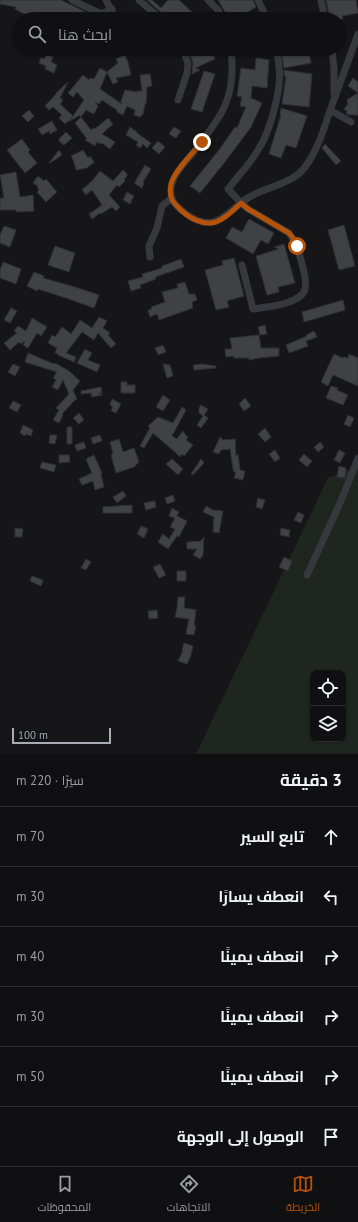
<!DOCTYPE html>
<html lang="ar">
<meta charset="utf-8">
<style>
body{margin:0;font-family:"PT Sans",Cairo,sans-serif;background:#1e1e20;color:#f1f3f6;direction:rtl}
.controls{position:absolute;right:12px;bottom:12px;display:grid;overflow:hidden;border-radius:8px;box-shadow:0 1px 3px #0004}
.controls button{width:36px;height:36px;display:grid;place-items:center;padding:0;border:0;border-bottom:1px solid #303032;background:#101012;color:#f1f3f6;font:20px sans-serif}
.scale{position:absolute;left:12px;bottom:10px;width:99px;box-sizing:border-box;padding-left:4px;border:2px solid #a8acb7;border-top:0;font-size:11px;line-height:14px;white-space:nowrap;color:#a8acb7;-webkit-text-stroke:3px #111113;paint-order:stroke}
.stop{position:absolute;width:12px;height:12px;margin:-9px;border:3px solid #b45309;border-radius:50%;background:#fff}
.stop.end{background:#b45309;border-color:#fff;box-shadow:0 1px 4px #0008}
.list{margin:0;padding:0;list-style:none}
h2{display:flex;justify-content:space-between;align-items:center;height:52px;margin:0;padding:0 16px;font-size:17px}
h2 small{font-size:13px;font-weight:400;color:#9c9d9f}
.list li{display:grid;grid-template-columns:26px 1fr auto;gap:12px;align-items:center;box-sizing:border-box;height:60px;padding:0 16px;border-top:1px solid #303032}
.list b{display:block;font-size:15px;white-space:nowrap}
.list em{font-size:13px;font-style:normal;color:#9c9d9f}
.icon{flex:none;width:22px;height:22px;fill:none;stroke:currentColor;stroke-width:2;stroke-linecap:round;stroke-linejoin:round}
.map{position:relative;flex:none;width:358px;height:754px;overflow:hidden;direction:ltr}
.search{position:absolute;background:#101012;box-shadow:0 1px 3px #0004;left:12px;right:12px;top:12px;height:44px;display:flex;align-items:center;gap:10px;box-sizing:border-box;padding:0 14px;border-radius:22px;color:#9c9d9f;font-size:15px}
.sheet{height:412px;background:#101012}
nav{display:flex;justify-content:space-around;align-items:center;box-sizing:border-box;height:56px;border-top:1px solid #303032;background:#101012;font-size:11px;color:#9c9d9f}
nav a{display:grid;justify-items:center;gap:2px}
nav .on{color:#b45309}
.map>svg:first-child{display:block}
</style>
<div class="map">
<svg width="358" height="754" viewBox="0 0 358 754">
<rect width="100%" height="100%" fill="#161618"/>
<path fill="#1e261f" fill-rule="evenodd" d="M358 466V754H196L328 478ZM313 673H343V739H313Z"/>
<path fill="#404145" stroke="#303034" d="M0 0H61L100 19H34L15 9 16 7 0 4Z
M147 0H152L161 8 168 0H179L193 13 188 19H166L164 15Z
M218 0H253L256 7 241 16 242 17 239 19H229Z
M326 0H356L358 13 342 16 343 19H330Z
M188 49H211L215 59 195 68 200 70 192 74 193 63Z
M238 49H254V51L239 55Z
M281 49H308L311 63 284 68Z
M47 54 53 57 51 62 57 65 54 73 45 69 46 66 39 63 41 58 44 59Z
M125 55 128 62 131 75 116 78 118 82 113 84 107 72 100 89 122 104 121 101 125 90 137 92V91H142L140 75 150 74 152 86 147 87 146 104H145L143 114 140 117 134 115 135 110 127 106 123 115 117 112V110L102 100 99 104 95 102 98 106 94 114 86 110 81 117 80 115 68 122 73 116 65 124 59 118 62 115 53 107 49 110 45 106 57 93H56L68 82 60 98 63 99 61 100 63 101 60 104 73 116 84 100 77 92 73 97 68 93 83 75 89 80 90 78 94 79 100 68 107 72 118 63 116 59Z
M256 58 269 60 267 88 252 86 251 98 262 103 251 127 225 162 200 193 190 186 219 150 235 127 237 128 246 107 240 106 242 97 237 96 241 68 255 70Z
M284 70 312 74 309 107 282 104 286 76H284Z
M204 71 215 74 202 112 191 109Z
M353 78 358 82V93L348 86Z
M358 93V115H349L346 113 347 111 344 109 348 104 347 101 348 99Z
M281 108 307 116 296 148 286 145 281 158 269 154 281 115H280Z
M29 110 34 116 28 122 22 116Z
M81 117 91 130 94 128 95 129 108 118 113 124 102 134 115 142 110 149 102 143 101 144 97 142 95 146 85 140 87 139 75 123Z
M52 121 57 130 50 134 49 131 42 135 38 129Z
M130 127 137 132V133L151 143 147 148 143 144 140 148 136 145 138 142 126 135Z
M174 127 181 131 176 138 169 134Z
M66 132 72 138 64 145 59 141V139Z
M22 139 30 150 28 152 37 163 25 173 7 150Z
M158 141 165 147 159 154 152 148Z
M325 144 341 161 336 165 322 148Z
M59 150 62 155 50 163H49Z
M83 150 88 158 90 156 94 162 87 168 76 170 74 162 71 156Z
M145 165 151 169 143 182 144 183 142 188 135 184V182Z
M123 170 127 174V176L124 180 125 181 119 187 117 185 109 195 120 207 116 211 112 207 101 214 100 213 92 219 89 214 102 205 92 190 86 195 82 190 92 181 100 171 113 181Z
M16 172 20 197 33 195 34 211 16 212V210H0V198H4L0 175Z
M38 176 44 181 46 179 57 192 46 202 37 192 39 190 37 187 38 186 33 183Z
M127 192 134 196 130 204 123 200Z
M249 219 274 233 268 244 261 240 253 254 226 238 232 227 242 232Z
M344 225 355 266 339 270 328 230Z
M4 226 16 230 10 247 0 243V235Z
M284 244 295 283 278 287 279 292 267 295 256 256 279 249 274 247Z
M55 246 75 253 69 272 48 265Z
M234 258 244 296 227 301 229 307 216 310 205 270 223 265 222 261Z
M181 259 184 267 155 277 156 279 140 285 141 288 131 291 128 281 143 277 142 274 162 268V266Z
M3 262 21 269 16 284 0 278V270Z
M34 272 44 276 43 278 75 287 99 295 94 308 66 298 38 289 37 291 27 286Z
M185 282 189 294H195L197 300 192 302 193 308 159 320 157 314 150 317 148 310 152 309 151 307 165 302 162 292 178 288 177 284Z
M343 300 345 310 304 322 302 312Z
M11 308 17 311 10 323 4 320Z
M99 317 107 321 103 328 110 333 108 335 116 344 111 348 98 333 94 340 82 332 66 353 76 357 74 362 58 355V354L55 353 57 348 48 343 52 335 55 337 62 327 71 334 80 320 92 328Z
M32 318 47 327 41 336 37 333 28 348 23 345 25 341H24L21 344 19 342 10 350 4 343 17 333 14 331 18 326 26 331Z
M265 325 267 334 260 335 258 327Z
M314 331 317 337 306 341 308 346 289 353 286 345 307 336 306 335Z
M259 335 261 348H279V356L259 358 249 360V358H234V356L226 357 225 349H232L230 338Z
M163 345 166 352 158 355 155 348Z
M85 349 92 353 88 360 100 365 97 372 77 363Z
M28 353 54 364 55 363 69 371 80 381 73 390 77 399 74 401 62 414 63 415 59 423 53 420 59 410 56 408 69 394 63 380 58 390 52 387 56 380 53 378 57 372 25 362Z
M334 354 343 358 344 357 348 358 349 354 358 358V386L333 375 328 386 321 382Z
M13 364 20 367 15 376 8 372Z
M163 364 170 365 173 376 167 378Z
M202 364 216 366V368L194 370 193 365Z
M121 382H127V385H135V393H121Z
M331 386 338 388 337 390 348 395 343 405 326 398Z
M101 387 102 393H99L103 395 92 397 91 393 81 394V391Z
M163 395 170 400 163 411 156 407Z
M245 398 251 406 244 411 239 404Z
M112 399 121 404 116 413 111 411 113 407 110 405Z
M13 401 21 405 17 412 9 408Z
M201 405 208 409 204 415 208 418 201 428 197 425 203 416 199 413V408Z
M182 407 186 410 172 436 177 439 183 431 188 438 186 440 193 445 184 456 182 454 180 457 176 453 153 433 144 448 140 446 150 428 148 426 158 417 173 423Z
M79 413 84 420 79 424 73 418Z
M348 415 354 418 350 427 344 424Z
M23 425 33 430 31 436 26 434 25 436 20 433Z
M67 427H72V444H67Z
M265 428 271 437 265 442 258 434Z
M50 435H57L55 444 49 443Z
M100 435 102 441 93 444 91 438Z
M220 437 223 440 235 439 236 456 238 454 240 470 245 471 243 480 234 478 236 472 233 471 234 469H233L230 449 221 450 219 454 213 452Z
M119 439 123 452 134 448 139 462 134 467 116 473 111 455 113 454 110 442Z
M84 442 86 448 77 451 75 445Z
M320 442 324 447 318 452 314 447Z
M275 450 280 458 275 462 269 454Z
M339 450 345 453 340 463 334 460Z
M304 454 312 461 307 467 299 460Z
M59 455H69L70 462 59 463Z
M94 455 102 473 101 474 104 487 95 490 93 481 82 485 79 479 92 473 86 459Z
M172 459 183 469 178 475 166 464Z
M201 459 204 463 193 475 191 474Z
M42 462 56 465 54 472 40 468Z
M339 466 346 468 345 478 337 477Z
M123 491 126 496 117 503 113 497Z
M173 495 175 501 167 504 165 498Z
M258 498 265 500 262 509 256 507Z
M153 501H155L156 507 146 510 144 503Z
M132 505V513H103V507Z
M206 506 213 510 223 511 219 533 213 532 214 517 203 512Z
M172 508 179 512 177 516 187 521 179 537 177 536 168 549 158 542 163 534 169 539 175 529 170 527 175 518 169 516Z
M298 512 304 515 301 523 294 520Z
M141 526 148 529 144 538 137 534Z
M15 528 23 529 22 537H15Z
M281 528 290 530 289 537 280 535Z
M204 537 203 555 200 559 193 555 197 549H187V542L201 541Z
M284 557 292 561 288 571 279 567Z
M86 559 91 562 86 570 81 568Z
M160 564 166 575 159 578 153 567Z
M177 571H186V581H177Z
M32 576 43 580 41 586 30 581Z
M178 597H185L184 608 196 610 194 626H196L194 635 186 634 189 619 175 617 177 609Z
M157 610 158 618 149 619 148 611Z
M184 643 193 646 191 655 187 664 178 661 183 651H182Z"/>
<g fill="none" stroke-linecap="round" stroke-linejoin="round">
<path stroke="#37383d" stroke-width="7" d="M72 0 99 13H104L112 9
M106 0 116 19
M139 0 161 19
M208 0 218 10 222 19
M258 0 267 19
M321 0 325 19
M231 49C233 67 233 86 226 103 220 119 204 139 193 153 184 164 170 177 171 192 171 202 178 208 185 213 218 238 227 208 253 195 269 187 295 182 305 167 318 150 324 128 331 108 340 84 349 59 358 34
M332 49 334 69V93
M178 100 187 73 188 64 183 49
M330 110 351 122
M150 257 149 246 157 228 162 206 172 198
M242 265 253 309C266 307 302 304 305 289 307 281 304 272 302 264 299 253 296 242 289 233L248 209 241 203 228 189C238 176 250 164 258 150 270 132 282 89 279 67 279 61 277 55 276 49
M307 575 341 501 358 458"/>
</g>
<g fill="none" stroke-linecap="round" stroke-linejoin="round">
<path stroke="#b45309" stroke-width="5" d="M202 142C193 153 175 170 171 184 170 189 170 195 172 200 173 202 176 205 178 207 187 217 202 226 216 222 224 219 235 209 241 203L248 209 289 233 293 238 297 246"/>
</g>
</svg>
<div class="controls">
<button><svg class="icon" aria-label="locate" viewBox="0 0 24 24"><circle cx="12" cy="12" r="6"/><path d="M12 2v4M12 18v4M2 12h4M18 12h4"/></svg></button>
<button><svg class="icon" aria-label="layers" viewBox="0 0 24 24"><path d="M12 4l9 5-9 5-9-5zM3 14l9 5 9-5"/></svg></button>
</div>
<div class="scale">100 m</div>
<div class="stop" style="left:297px;top:246px"></div>
<div class="stop end" style="left:202px;top:142px"></div>
<div class="search"><svg class="icon" aria-label="search" viewBox="0 0 24 24"><circle cx="10" cy="10" r="6"/><path d="M15 15l6 6"/></svg>ابحث هنا</div>
</div>
<section class="sheet">
<h2>3 دقيقة<small>سيرًا · 220 m</small></h2>
<ul class="list">
<li><svg class="icon" aria-label="ahead" viewBox="0 0 24 24"><path d="M12 20V5M6 11l6-6 6 6"/></svg><div><b>تابع السير</b></div><em>70 m</em></li>
<li><svg class="icon" aria-label="left" viewBox="0 0 24 24"><path d="M17 20v-9H6M10 6l-5 5 5 5"/></svg><div><b>انعطف يسارًا</b></div><em>30 m</em></li>
<li><svg class="icon" aria-label="right" viewBox="0 0 24 24"><path d="M7 20v-9h11M14 6l5 5-5 5"/></svg><div><b>انعطف يمينًا</b></div><em>40 m</em></li>
<li><svg class="icon" aria-label="right" viewBox="0 0 24 24"><path d="M7 20v-9h11M14 6l5 5-5 5"/></svg><div><b>انعطف يمينًا</b></div><em>30 m</em></li>
<li><svg class="icon" aria-label="right" viewBox="0 0 24 24"><path d="M7 20v-9h11M14 6l5 5-5 5"/></svg><div><b>انعطف يمينًا</b></div><em>50 m</em></li>
<li><svg class="icon" aria-label="arrive" viewBox="0 0 24 24"><path d="M6 21V4h12l-3 4 3 4H6"/></svg><div><b>الوصول إلى الوجهة</b></div></li>
</ul>
</section>
<nav>
<a class="on"><svg class="icon" aria-label="map" viewBox="0 0 24 24"><path d="M3 6l6-2 6 2 6-2v14l-6 2-6-2-6 2zM9 4v14M15 6v14"/></svg>الخريطة</a>
<a><svg class="icon" aria-label="directions" viewBox="0 0 24 24"><path d="M12 3l9 9-9 9-9-9zM9 14v-3h6M13 9l2 2-2 2"/></svg>الاتجاهات</a>
<a><svg class="icon" aria-label="saved" viewBox="0 0 24 24"><path d="M7 4h10v16l-5-4-5 4z"/></svg>المحفوظات</a>
</nav>
